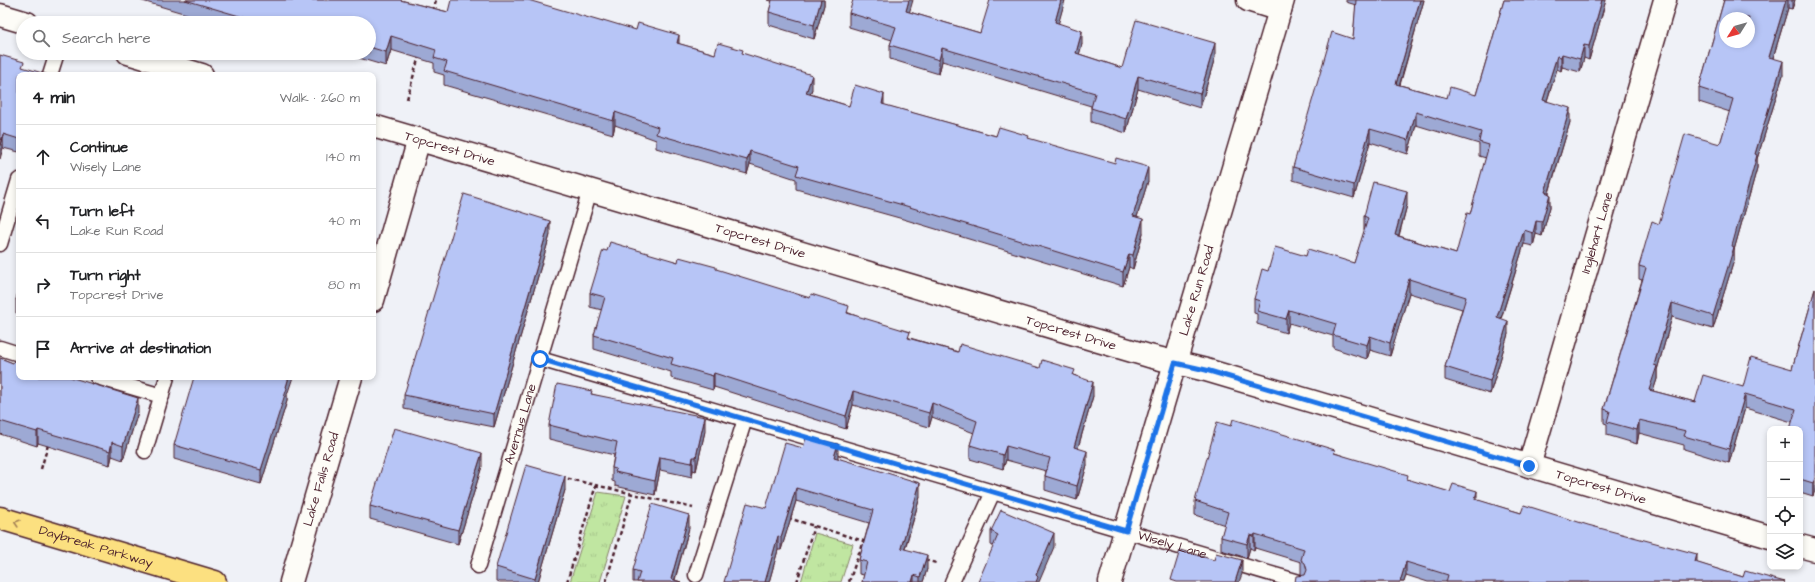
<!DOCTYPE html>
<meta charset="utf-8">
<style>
body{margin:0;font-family:"Architects Daughter",sans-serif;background:#f2f2f2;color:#202124}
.controls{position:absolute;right:12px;bottom:12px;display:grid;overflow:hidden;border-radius:8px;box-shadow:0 2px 6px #0003}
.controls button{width:36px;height:36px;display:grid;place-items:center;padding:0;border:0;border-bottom:1px solid #e0e0e0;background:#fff;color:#202124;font:20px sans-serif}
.compass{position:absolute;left:1719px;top:12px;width:36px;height:36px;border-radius:50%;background:#fff;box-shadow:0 2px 6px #0003;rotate:233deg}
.stop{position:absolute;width:12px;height:12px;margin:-9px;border:3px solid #1a73e8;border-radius:50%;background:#fff}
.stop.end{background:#1a73e8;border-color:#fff;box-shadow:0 1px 4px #0008}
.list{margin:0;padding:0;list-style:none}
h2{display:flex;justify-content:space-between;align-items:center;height:52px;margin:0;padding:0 16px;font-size:17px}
h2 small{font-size:13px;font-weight:400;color:#757577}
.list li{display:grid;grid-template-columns:26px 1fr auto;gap:12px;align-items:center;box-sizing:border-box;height:64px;padding:0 16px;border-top:1px solid #e0e0e0}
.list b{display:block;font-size:15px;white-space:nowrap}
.list p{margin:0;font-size:13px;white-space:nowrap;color:#757577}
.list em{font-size:13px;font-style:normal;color:#757577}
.icon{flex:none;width:22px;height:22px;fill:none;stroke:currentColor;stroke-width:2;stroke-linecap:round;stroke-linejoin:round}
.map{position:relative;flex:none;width:1815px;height:582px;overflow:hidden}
.search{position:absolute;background:#fff;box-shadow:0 2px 6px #0003;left:16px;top:16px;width:360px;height:44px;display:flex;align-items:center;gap:10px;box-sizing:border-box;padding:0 14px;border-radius:22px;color:#757577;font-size:15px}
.panel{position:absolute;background:#fff;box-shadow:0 2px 6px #0003;left:16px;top:72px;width:360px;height:308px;border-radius:8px}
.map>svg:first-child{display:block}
</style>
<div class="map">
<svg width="1815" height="582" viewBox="0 0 1815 582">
<defs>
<pattern id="grass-tufts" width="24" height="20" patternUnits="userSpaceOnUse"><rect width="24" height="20" fill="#c0e6a1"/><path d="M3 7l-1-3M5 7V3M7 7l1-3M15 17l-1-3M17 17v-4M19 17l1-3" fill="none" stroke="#a6c58b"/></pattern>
</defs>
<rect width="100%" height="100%" fill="#eff1f7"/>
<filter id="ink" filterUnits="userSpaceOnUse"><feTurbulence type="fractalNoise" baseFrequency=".025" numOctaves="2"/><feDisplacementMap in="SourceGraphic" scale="8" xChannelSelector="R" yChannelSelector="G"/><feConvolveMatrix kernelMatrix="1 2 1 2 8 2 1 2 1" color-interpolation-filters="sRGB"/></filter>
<g filter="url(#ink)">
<path fill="url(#grass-tufts)" stroke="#858266" d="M598 492 626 496 600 582H570Z
M815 533 853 544 841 582H801Z"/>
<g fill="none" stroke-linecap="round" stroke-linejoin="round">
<defs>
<g id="lane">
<path d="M50 75 57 53"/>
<path d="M0 244 19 180"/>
<path d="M0 348 19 354"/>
<path id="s1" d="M540 359 1299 582"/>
<path d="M97 377 162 396"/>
<path d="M145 451 167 377"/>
<path id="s2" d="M478 566 590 190"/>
<path d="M696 575 745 419"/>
<path d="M952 582 993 492"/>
</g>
<g id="street">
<path d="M1248 0 1280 10"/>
<path d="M0 15 27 23"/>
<path d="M128 53 202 75"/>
<path id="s3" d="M373 126 1149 356 1206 370 1770 537"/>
<path d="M373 300 419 139"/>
<path id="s4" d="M1529 466 1665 0"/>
<path d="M1800 546 1815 550"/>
<path id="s5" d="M291 582 351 377"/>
<path id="s6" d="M1110 582 1283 0"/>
</g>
<g id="primary">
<path id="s7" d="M0 518 215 582"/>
</g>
</defs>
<use href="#lane" stroke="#4a1f2b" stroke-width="17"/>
<use href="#street" stroke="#4a1f2b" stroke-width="25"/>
<use href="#primary" stroke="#4a1f2b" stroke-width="25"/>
<path stroke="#4a1f2b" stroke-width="2.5" stroke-dasharray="4 3" stroke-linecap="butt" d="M433 11 436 0
M407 99 419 56
M41 469 48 445
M561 477 693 508
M788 518 867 542
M925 560 936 563
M567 582 596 485
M606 582 632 494
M797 582 814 526
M849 582 863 541"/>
<use href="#lane" stroke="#fdfcf7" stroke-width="14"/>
<use href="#street" stroke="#fdfcf7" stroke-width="22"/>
<use href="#primary" stroke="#fce080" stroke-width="22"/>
</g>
<path fill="#9da9d4" stroke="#4a1f2b" d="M139 0H400L448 12 603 22 715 54H743L812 89 810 94 849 106 884 105 996 136 1029 139 1148 181 1137 217 1143 233 1133 269 1129 267 1123 286 903 219 796 189V179L750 164 747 174 656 148V140L615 125 613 134 444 85V75L434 72V63L391 50 386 66 342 53H369V23H217Z
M767 0H824V5L814 39 769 25V12L772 1Z
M1065 0 1058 23 1082 44 1079 54 1122 68 1215 57 1200 108 1138 89 1126 133 1091 122V106L942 61 939 74 890 59V45L892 40 849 27V13L909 12 980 33Z
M1346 0H1424L1400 85 1447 98 1476 95 1504 0H1606L1589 60 1584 58 1580 72 1562 67 1561 71 1557 69 1547 101 1570 122 1549 193 1550 207 1542 236 1536 234 1533 246 1524 244 1501 319 1508 334 1490 394 1445 380V367L1462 309 1409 293 1390 356 1370 350 1367 359 1333 348V336L1289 323 1286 333 1257 324V314L1254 313V299L1268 271 1306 256 1354 263 1365 230H1364V216L1407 205 1399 236 1456 254 1470 214 1486 158 1479 156V144L1416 125 1408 154 1370 142 1354 198 1293 180V167L1353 39 1356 5 1346 2Z
M1724 0H1795L1792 9 1788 8 1773 58 1783 75 1757 159V168L1734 250V260L1713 329 1672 317 1657 370V379L1653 391 1695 402 1743 387 1792 369 1815 289 1813 496 1800 492V429L1792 422 1745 408 1729 463 1684 449V445L1639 433 1637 444 1607 435V424L1604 423V409L1642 280 1639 279V266L1659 224 1720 144 1730 112 1699 102V88Z
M0 55 19 75V152L3 148Z
M550 235 494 427 404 409V395Z
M607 251 678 262 716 270 849 313 910 338 958 352 1075 375 1093 396 1078 448 1087 465 1077 500 1045 490V476L1046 471 1006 460 1003 469 970 459V445L974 433 932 417 929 427 853 405 846 429 714 387 713 390 671 378V372L594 349V335L602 310 590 307V293Z
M19 288V314L16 313V300Z
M0 358 138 412 123 460 112 456 110 465 38 443 37 446 0 434Z
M592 394 705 431 696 471 693 470 692 477 660 470 655 495 615 486V482L612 481V468L614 455 549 439V425Z
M287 395V401L261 484 174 459V445Z
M1335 453 1408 480 1521 513 1697 563 1743 577 1785 582H1428L1406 575 1404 582H1295L1303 575 1301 574V562L1255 548 1254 550 1250 548 1247 558 1221 550V537L1225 525 1195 515V501Z
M838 458 920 497 905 549 927 569 923 582H862L864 575 859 574V560L869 523 796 501 781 550H778L769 582H724L766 508Z
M482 466 458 544 370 519V506Z
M565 490 538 582H500L496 581V567Z
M689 528 675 580 681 582H633V570Z
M991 531 1054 547 993 546 991 545Z"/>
<path fill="#808aac" stroke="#4a1f2b" d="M821 0H824V5L814 39V25Z
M909 0H913L906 24V11Z
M1061 0H1065L1055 36V22Z
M1420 0H1424L1396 97V84Z
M1602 0H1606L1589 60V46Z
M1786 0H1788V8L1769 71V57Z
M1792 0H1795L1792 9Z
M1082 31V44L1076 67V53Z
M679 35V49L677 43Z
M391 36V50L386 66V52Z
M1215 43V57L1200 108V94Z
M1584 45V58L1580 72V59Z
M942 48V61L939 74V60Z
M1562 54V67L1561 71V57Z
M1557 56V69L1543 113V100Z
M1783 61V75L1757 159V168L1734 250V260L1713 329V316L1755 154Z
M812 75V89L806 107V93Z
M1138 76V89L1126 133V119Z
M884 94V108L882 104Z
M1570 108V122L1545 205V192Z
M615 112V125L613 134V121Z
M1416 112V125L1408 154V140Z
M1370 129V142L1354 198V185Z
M3 134V148L0 159V145Z
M750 151V164L747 174V160Z
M1148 167V181L1133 230V216Z
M1407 191V205L1395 249V235Z
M1550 194V207L1542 236V222Z
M1143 219V233L1133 269V255Z
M550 221V235L494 427V414Z
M1536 221V234L1533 246V233Z
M1524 230V244L1497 331V317Z
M1129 254V267L1123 286V272Z
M1409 279V293L1390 356V343Z
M1672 303V317L1657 370V379L1649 404V390L1654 365Z
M1289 310V323L1286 333V319Z
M1508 321V334L1490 394V381Z
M1370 336V350L1367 359V345Z
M714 373V387L713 390V376Z
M289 377H293L287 395V401L261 484V470Z
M1093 382V396L1074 461V447Z
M853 391V405L846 429V416Z
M1745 394V408L1729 463V449Z
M138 398V412L123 460V446Z
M932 403V417L929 427V413Z
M705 417V431L696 471V457Z
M1639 420V433L1637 444V430Z
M38 430V443L37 446V432Z
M112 442V456L110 465V451Z
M838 444V458L834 471V457Z
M1006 446V460L1003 469V455Z
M1087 451V465L1077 500V486Z
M482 453V466L458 544V530Z
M660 457V470L655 495V481Z
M693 457V470L692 477V463Z
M565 476V490L538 582H535V579Z
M1815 478V491L1813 496V483Z
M920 483V497L901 561V548Z
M796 488V501L781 550V537Z
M1477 491V505L1475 499Z
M689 515V528L674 582 671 579Z
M1054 533V547L1039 582H1036V575Z
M1255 534V548L1254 550V536Z
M1250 535V548L1247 558V544Z
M778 536V550L769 582H765Z
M1697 554V568L1695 562Z
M927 555V569L923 582H920V577Z
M1242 560V574L1239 582H1235Z
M1406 562V575L1404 582H1400Z
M914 575V582H912Z"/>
<path fill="#b7c5f6" stroke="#4a1f2b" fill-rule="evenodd" d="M185 0H400L448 12 451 0H528L603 22V20L636 30 638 23 679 35 677 43 715 54 718 43 743 50 742 53 812 75 806 93 849 106 855 85 884 94 882 104 996 136 999 127 1029 136 1028 138 1115 163 1116 158 1148 167 1133 216 1143 219 1133 255 1129 254 1123 272 903 205 796 175 799 166 750 151 747 160 656 134 658 127 615 112 613 121 444 71 447 62 434 58 436 50 391 36 386 52 369 47V23H263Z
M772 0H821L814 25 769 12Z
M853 0H909L906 11 980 33 990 0H1061L1055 22 1082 31 1076 53 1122 68 1136 20 1215 43 1200 94 1138 76 1126 119 1091 108 1095 93 942 48 939 60 890 45 896 27 849 13Z
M1356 0H1420L1396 84 1447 98 1450 87 1476 95 1504 0H1602L1589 46 1584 45 1580 59 1562 54 1561 57 1557 56 1543 100 1570 108 1545 192 1550 194 1542 222 1536 221 1533 233 1524 230 1497 317 1508 321 1490 381 1445 367 1466 297 1409 279 1390 343 1370 336 1367 345 1333 335 1336 324 1289 310 1286 319 1257 311 1260 301 1254 299 1262 269 1268 271 1275 247 1306 256 1308 249 1354 263 1368 218 1364 216 1373 182 1407 191 1395 235 1456 254 1467 213 1470 214 1489 145 1479 142 1481 132 1416 112 1408 140 1370 129 1354 185 1293 167 1332 32 1353 39Z
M1724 0H1786L1769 57 1783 61 1755 154 1757 155 1732 246 1734 247 1713 316 1672 303 1654 365 1657 366 1649 390 1695 402 1703 375 1743 387 1751 357 1792 369 1815 289V478L1813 483 1800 479V429H1790L1796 409 1745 394 1729 449 1684 436 1686 431 1639 420 1637 430 1607 422 1610 411 1604 409 1646 268 1639 266 1652 221 1659 224 1685 134 1720 144 1733 99 1699 88ZM1725 18H1749V42H1725Z
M0 55 24 62 22 67 49 75H19V139L3 134 0 145Z
M464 194 550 221 494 414 404 395Z
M610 242 678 262 679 257 716 267V269L810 298 811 294 849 306 847 313 910 332 908 338 958 352 960 344 1040 368 1042 360 1075 370 1073 375 1093 382 1074 447 1087 451 1077 486 1045 476 1050 458 1006 446 1003 455 970 445 977 421 932 403 929 413 853 391 846 416 714 373 713 376 671 364 673 358 594 335 605 297 590 293 603 250 607 251Z
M19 288V301L16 300Z
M0 358 13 363 14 360 19 361V377H70L138 398 123 446 112 442 110 451 38 430 37 432 0 421Z
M194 377H289L286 387 287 388 261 470 174 445Z
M557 384 592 391 591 394 705 417 696 457H693L692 463 660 457 655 481 615 472 616 469 612 468 617 442 549 425Z
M1233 419 1335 450 1334 453 1408 475 1407 479 1450 492 1453 484 1477 491 1475 499 1521 513 1524 505 1588 525 1697 554 1695 562 1743 577 1745 571 1785 582H1446L1448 575 1406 562 1400 582H1295L1296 576 1305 575 1307 570 1305 563 1301 560 1304 549 1255 534 1254 536 1250 535 1247 544 1221 537 1228 512 1195 501 1217 422 1231 426Z
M394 428 482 453 458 530 370 506Z
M806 438 838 444 834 457 920 483 901 548 927 555 920 577 914 575 912 582H862L867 562 859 560 873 510 796 488 781 537 778 536 765 582H724L747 503 766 508 785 443 803 448Z
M526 465 565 476 535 579 496 567Z
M652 504 689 515 671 579 681 582H637L640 572 633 570Z
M1001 510 1054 533 1036 575 1038 577 1036 582H978L998 535 991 531Z
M1180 550 1214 560 1216 553 1242 560 1235 582H1177L1171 580Z"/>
<defs><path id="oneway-chevron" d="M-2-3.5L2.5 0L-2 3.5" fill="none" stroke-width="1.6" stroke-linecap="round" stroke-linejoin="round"/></defs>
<use stroke="#a38056" href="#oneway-chevron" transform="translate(17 523) rotate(-163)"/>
</g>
<g fill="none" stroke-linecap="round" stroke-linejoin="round" filter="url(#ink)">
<path stroke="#1a73e8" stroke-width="5" d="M540 359 1126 531 1175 363 1206 370 1529 466"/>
</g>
<g text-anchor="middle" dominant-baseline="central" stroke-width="3" stroke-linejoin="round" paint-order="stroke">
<g font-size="13" fill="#4a1f2b" stroke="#fdfcf7">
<text stroke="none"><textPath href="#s3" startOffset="80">Topcrest Drive</textPath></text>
<text stroke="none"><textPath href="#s4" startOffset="243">Inglehart Lane</textPath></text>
<text stroke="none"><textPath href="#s3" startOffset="404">Topcrest Drive</textPath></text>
<text stroke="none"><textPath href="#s6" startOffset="304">Lake Run Road</textPath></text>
<text stroke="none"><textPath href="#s3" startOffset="728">Topcrest Drive</textPath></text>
<text stroke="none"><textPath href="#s2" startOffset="148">Avernus Lane</textPath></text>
<text stroke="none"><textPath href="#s5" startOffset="107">Lake Falls Road</textPath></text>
<text stroke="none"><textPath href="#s3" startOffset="1280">Topcrest Drive</textPath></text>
<text stroke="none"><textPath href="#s1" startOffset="659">Wisely Lane</textPath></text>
<text stroke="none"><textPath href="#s7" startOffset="100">Daybreak Parkway</textPath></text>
</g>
</g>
</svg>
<div class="controls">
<button>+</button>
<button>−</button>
<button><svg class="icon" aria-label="locate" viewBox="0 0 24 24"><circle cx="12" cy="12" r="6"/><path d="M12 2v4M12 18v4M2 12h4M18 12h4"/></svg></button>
<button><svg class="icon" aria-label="layers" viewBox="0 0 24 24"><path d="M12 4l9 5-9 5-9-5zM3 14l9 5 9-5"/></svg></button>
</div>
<svg class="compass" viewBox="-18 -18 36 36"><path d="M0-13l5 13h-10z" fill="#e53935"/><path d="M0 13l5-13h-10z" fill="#757577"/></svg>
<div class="stop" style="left:540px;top:359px"></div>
<div class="stop end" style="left:1529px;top:466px"></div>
<div class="search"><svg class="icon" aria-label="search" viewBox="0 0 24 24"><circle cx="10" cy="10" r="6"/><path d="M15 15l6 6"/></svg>Search here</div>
<section class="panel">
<h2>4 min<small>Walk · 260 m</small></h2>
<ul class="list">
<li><svg class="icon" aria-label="ahead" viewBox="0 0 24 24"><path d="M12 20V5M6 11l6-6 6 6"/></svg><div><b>Continue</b><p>Wisely Lane</p></div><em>140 m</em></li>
<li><svg class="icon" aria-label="left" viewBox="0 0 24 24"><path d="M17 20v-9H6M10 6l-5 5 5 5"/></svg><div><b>Turn left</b><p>Lake Run Road</p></div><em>40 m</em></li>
<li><svg class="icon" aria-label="right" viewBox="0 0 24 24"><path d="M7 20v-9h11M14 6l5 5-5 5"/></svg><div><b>Turn right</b><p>Topcrest Drive</p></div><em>80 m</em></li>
<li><svg class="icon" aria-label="arrive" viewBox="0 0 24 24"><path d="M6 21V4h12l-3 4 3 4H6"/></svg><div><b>Arrive at destination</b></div></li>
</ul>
</section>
</div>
